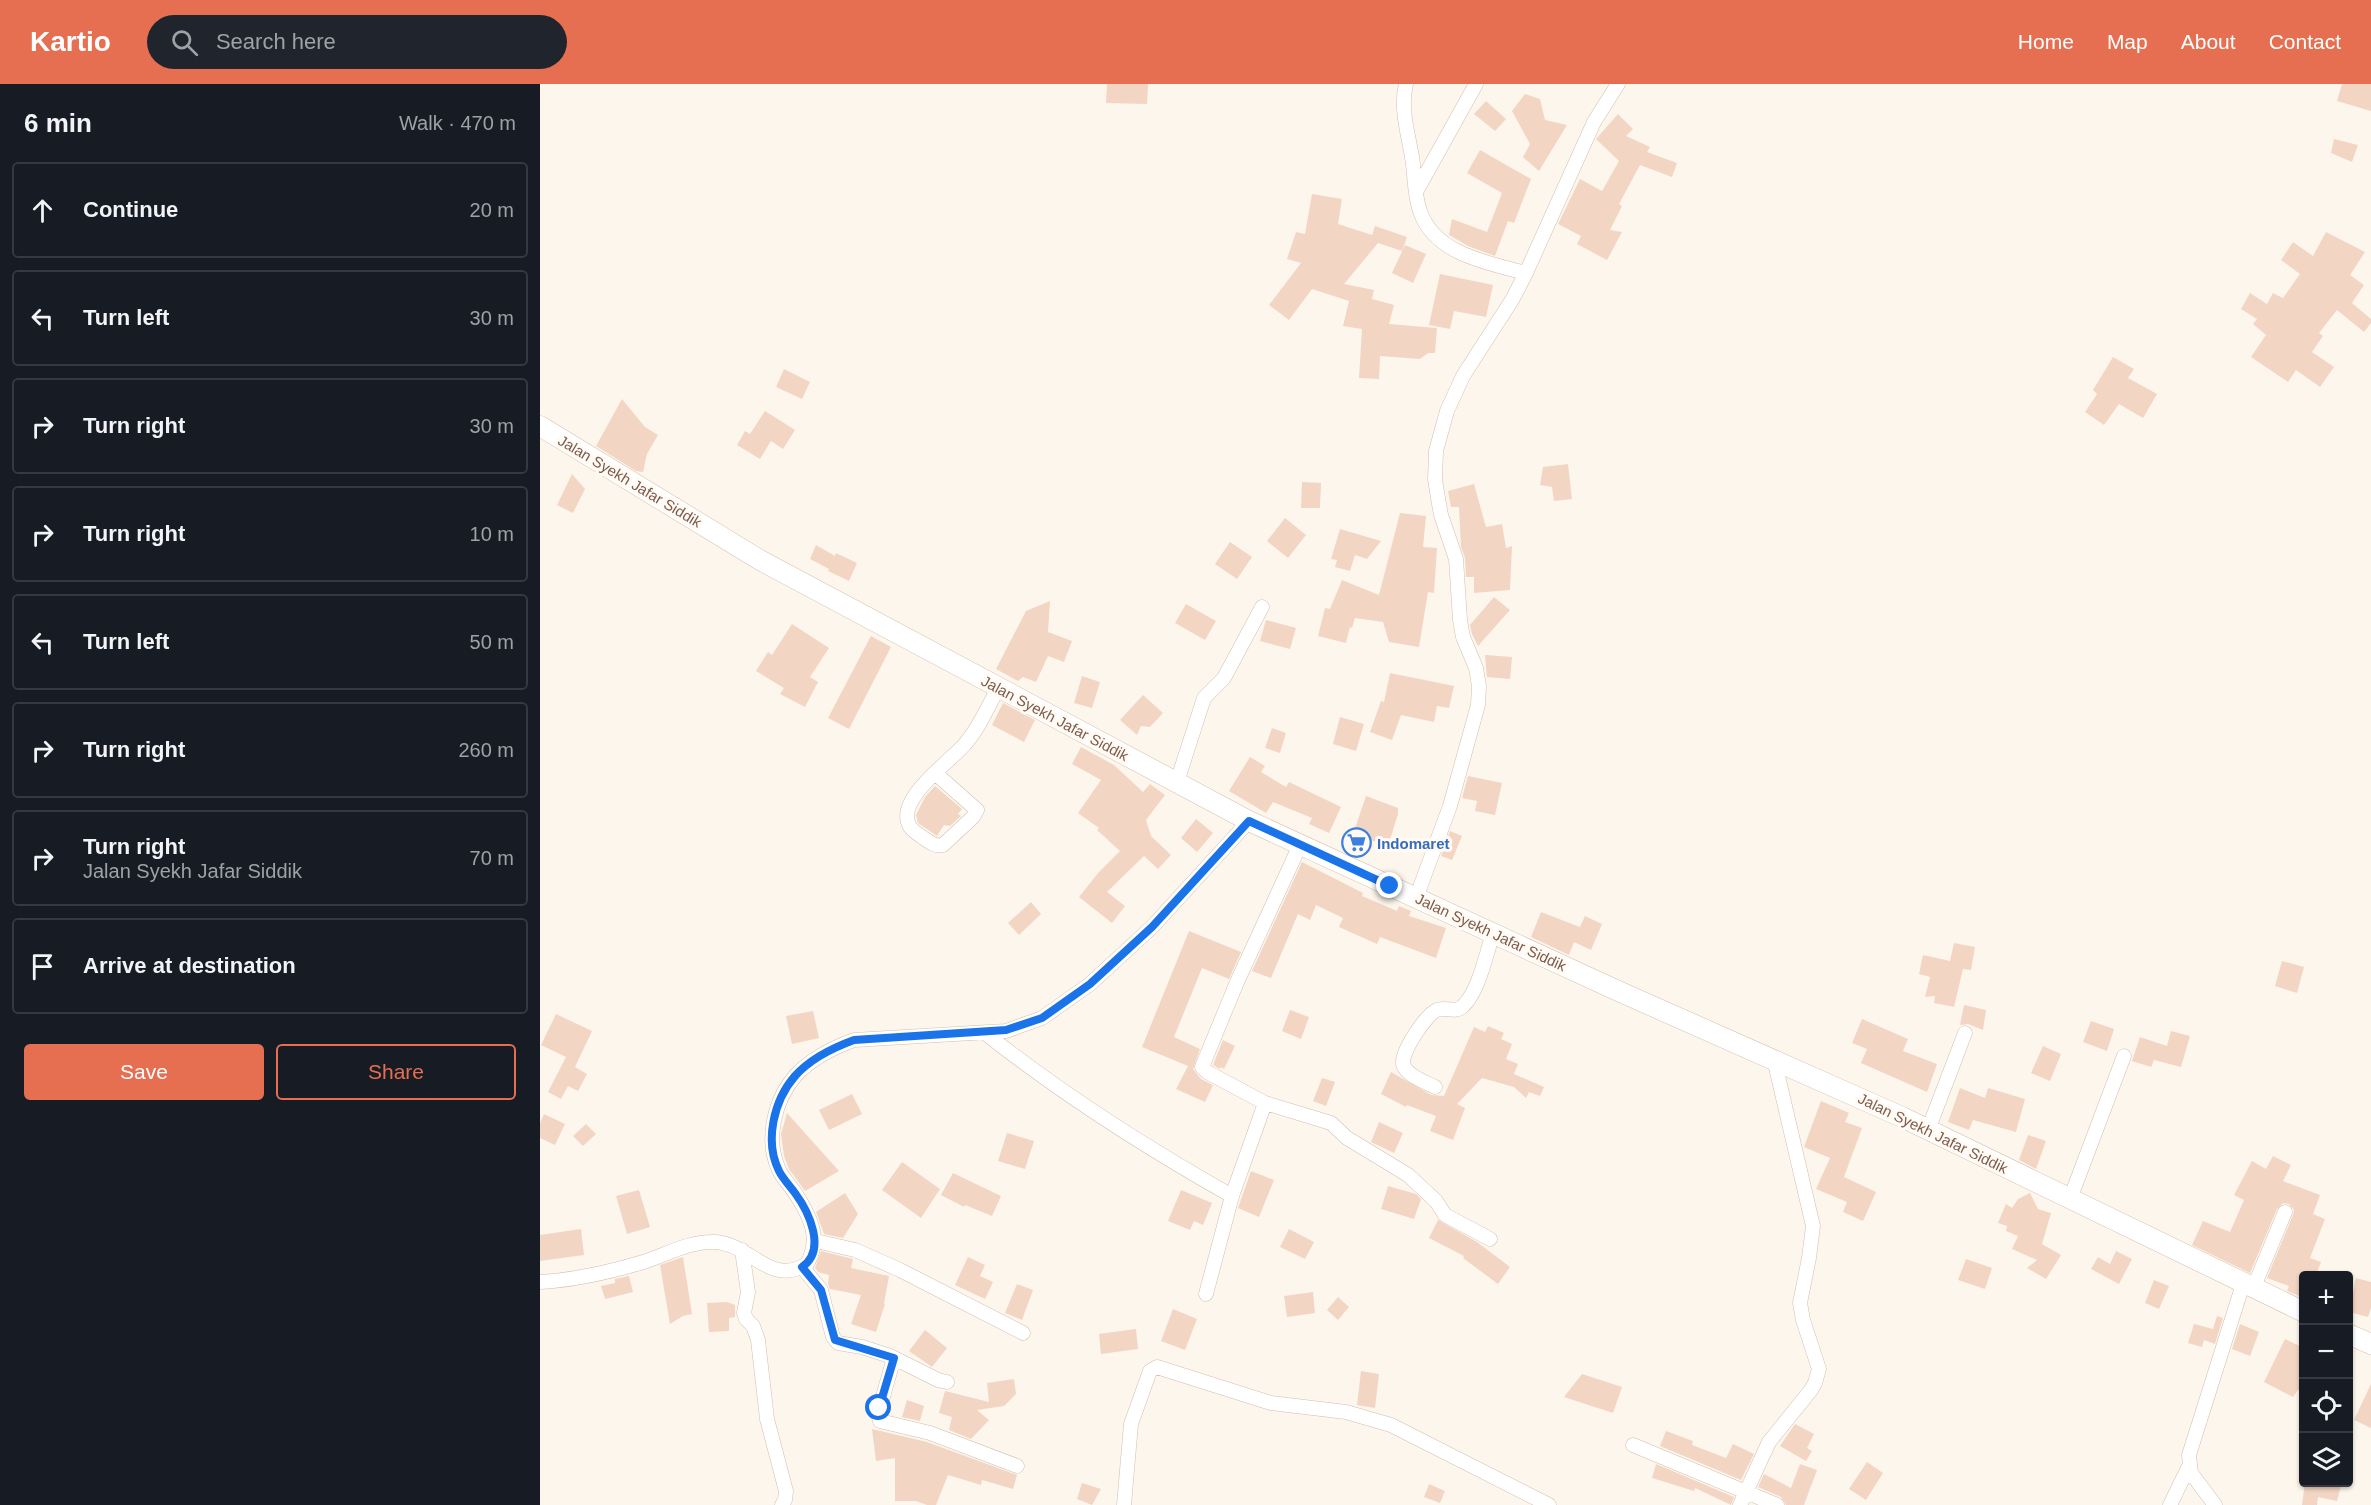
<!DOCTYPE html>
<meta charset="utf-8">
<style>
body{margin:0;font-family:Helvetica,sans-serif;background:#20242c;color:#f1f3f6}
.controls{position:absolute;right:18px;bottom:18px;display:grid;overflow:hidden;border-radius:6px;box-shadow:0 2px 4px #0004}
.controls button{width:54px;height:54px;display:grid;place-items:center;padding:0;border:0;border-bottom:2px solid #363941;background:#171b24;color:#f1f3f6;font:30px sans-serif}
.stop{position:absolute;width:18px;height:18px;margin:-14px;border:4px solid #1a73e8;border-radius:50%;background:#fff}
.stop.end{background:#1a73e8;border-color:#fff;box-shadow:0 2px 6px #0008}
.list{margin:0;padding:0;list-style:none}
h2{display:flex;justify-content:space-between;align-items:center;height:78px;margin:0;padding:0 24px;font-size:26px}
h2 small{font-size:20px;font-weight:400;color:#9ea1a6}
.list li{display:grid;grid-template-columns:39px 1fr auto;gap:18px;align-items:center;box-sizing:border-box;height:96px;margin:0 12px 12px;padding:0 12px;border:2px solid #363941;border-radius:6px}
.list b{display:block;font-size:22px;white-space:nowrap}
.list p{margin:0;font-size:20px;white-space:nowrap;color:#9ea1a6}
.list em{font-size:20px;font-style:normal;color:#9ea1a6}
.actions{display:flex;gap:12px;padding:18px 24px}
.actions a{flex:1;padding:14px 0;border:2px solid #e76f51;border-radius:6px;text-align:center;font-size:21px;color:#e76f51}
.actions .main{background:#e76f51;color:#fff}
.icon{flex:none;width:33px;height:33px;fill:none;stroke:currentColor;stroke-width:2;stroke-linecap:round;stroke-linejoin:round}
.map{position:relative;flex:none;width:1831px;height:1421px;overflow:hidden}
header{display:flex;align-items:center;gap:36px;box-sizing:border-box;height:84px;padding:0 30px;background:#e76f51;color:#fff}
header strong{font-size:28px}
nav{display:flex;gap:33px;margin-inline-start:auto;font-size:21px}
.search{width:420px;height:54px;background:#20242c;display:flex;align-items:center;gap:15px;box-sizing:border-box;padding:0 21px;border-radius:33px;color:#9ea1a6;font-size:22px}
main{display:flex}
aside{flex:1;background:#171b24}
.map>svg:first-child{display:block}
</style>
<header>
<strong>Kartio</strong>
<div class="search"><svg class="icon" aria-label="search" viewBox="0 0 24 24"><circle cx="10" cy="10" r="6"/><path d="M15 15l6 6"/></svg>Search here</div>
<nav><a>Home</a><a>Map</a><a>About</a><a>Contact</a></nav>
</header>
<main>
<aside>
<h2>6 min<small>Walk · 470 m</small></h2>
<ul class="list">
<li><svg class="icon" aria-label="ahead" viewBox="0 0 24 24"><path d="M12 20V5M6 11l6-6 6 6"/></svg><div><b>Continue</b></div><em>20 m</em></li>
<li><svg class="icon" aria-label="left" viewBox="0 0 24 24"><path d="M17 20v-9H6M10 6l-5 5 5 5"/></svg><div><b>Turn left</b></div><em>30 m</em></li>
<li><svg class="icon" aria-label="right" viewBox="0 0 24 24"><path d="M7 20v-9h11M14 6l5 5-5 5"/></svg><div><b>Turn right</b></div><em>30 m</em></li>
<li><svg class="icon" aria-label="right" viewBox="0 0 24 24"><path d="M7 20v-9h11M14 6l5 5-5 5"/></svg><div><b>Turn right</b></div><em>10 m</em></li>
<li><svg class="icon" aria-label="left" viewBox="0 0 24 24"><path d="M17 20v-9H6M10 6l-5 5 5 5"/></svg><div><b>Turn left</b></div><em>50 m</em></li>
<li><svg class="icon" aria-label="right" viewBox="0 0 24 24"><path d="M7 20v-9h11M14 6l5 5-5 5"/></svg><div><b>Turn right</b></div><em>260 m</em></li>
<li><svg class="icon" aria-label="right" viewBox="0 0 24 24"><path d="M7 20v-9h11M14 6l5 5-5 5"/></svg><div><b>Turn right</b><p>Jalan Syekh Jafar Siddik</p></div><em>70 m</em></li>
<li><svg class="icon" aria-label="arrive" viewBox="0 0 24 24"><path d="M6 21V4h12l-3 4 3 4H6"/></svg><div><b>Arrive at destination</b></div></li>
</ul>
<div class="actions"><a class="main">Save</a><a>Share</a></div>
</aside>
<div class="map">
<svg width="1831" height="1421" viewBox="0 0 1831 1421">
<rect width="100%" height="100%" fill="#fdf6ec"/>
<path fill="#f3d5c3" d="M567 0H608L607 20 566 19Z
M1802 0H1831V27L1797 17Z
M985 10 1000 15 1005 36 1027 41 999 87 983 73 990 60 972 27Z
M946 17 966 35 955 47 934 30Z
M1078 30 1093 45 1086 52 1110 63 1107 68 1137 79 1132 93 1100 81 1079 120 1082 122 1070 146 1082 148 1067 176 1037 160 1041 152 1018 140 1040 95 1062 107 1079 77 1056 55Z
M1794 55 1818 61 1812 78 1791 69Z
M940 66 991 95 974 139 968 137 955 172 928 162 909 151 912 135 947 148 962 109 927 89Z
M772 110 802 115 798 140 832 151 835 142 867 153 862 167 838 159 804 200 834 206 832 215 854 221 849 240 897 244 895 269H888L880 275 840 272 839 295 819 294 822 245 803 242 809 217 772 205 749 236 729 221 761 179 747 175 756 148 765 150Z
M1786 148 1825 168 1810 191 1824 201 1812 219 1831 235V239L1824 248 1797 226 1779 249 1783 252 1772 268 1794 283 1780 303 1756 286 1748 298 1711 273 1726 251 1713 240 1717 235 1701 225 1710 209 1727 220 1733 209 1743 214 1760 190 1741 176 1753 158 1773 172Z
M865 161 886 170 873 199 852 189Z
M900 190 953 201 946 233 914 227 910 245 889 241Z
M1573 273 1594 285 1588 294 1617 310 1603 334 1579 320 1564 341 1545 328 1557 310 1553 306Z
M244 285 270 298 262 315 236 303Z
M82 315 105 343 118 351 107 370 103 388 96 387 56 362Z
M225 327 255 346 243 365 231 357 220 375 197 361 205 347 210 350Z
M1028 380 1032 415 1014 417 1012 403 1000 401 1003 383Z
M32 390 45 405 33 429 17 421Z
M762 398 781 399 780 424H761Z
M934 400 946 443 962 440 966 464 972 462 970 506 934 509V493H926L925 474 921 463 919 423H911L908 407Z
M860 429 886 432 883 463 897 464 894 509 888 508 879 563 849 558 843 538 815 534 812 544 810 543 806 559 778 552 785 524 790 525 802 496 839 511Z
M745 434 766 451 748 474 727 457Z
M800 445 841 457 827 475 815 471 810 487 795 483 797 476 791 475Z
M690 458 712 473 697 495 675 480Z
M276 461 295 472 296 469 317 479 309 497 288 487 289 485 270 475Z
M954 513 970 526 938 562 932 550 930 541Z
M510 517 508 548 532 557 524 578 508 572 496 598 483 593 478 597 456 585 486 527Z
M646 520 676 537 665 556 635 539Z
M726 536 756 544 750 565 720 557Z
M252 540 289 564 270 593 278 598 265 623 240 610 244 604 216 587 228 568 232 571Z
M331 552 351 563 309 645 288 634Z
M945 571 972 573 970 595 947 593Z
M850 589 914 602 909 624 897 622 894 638 861 631 852 656 830 648 841 617 844 618Z
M542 592 560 598 552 624 534 619Z
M603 611 623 629 610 643 601 642 597 651 580 636Z
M463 619 495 636 484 658 452 641Z
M800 633 824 640 816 667 793 660Z
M732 644 746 649 740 669 725 664Z
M541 663 574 681 603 708 610 700 625 711 606 736 611 752 631 771 618 785 604 772 567 808 585 822 572 839 539 813 559 788 580 767 557 746 559 744 538 729 561 696 532 680Z
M710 673 725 682 721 688 746 703 749 698 801 723 789 749 769 740 772 734 733 718 726 729 689 707Z
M928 692 962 699 955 731 935 727 937 717 922 714Z
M395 702 422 725 418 730 421 732 410 742 404 741 397 752 378 739 376 731 385 713Z
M826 712 858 724V730L848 762 828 755 822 773 807 768Z
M656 735 673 749 657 768 641 754Z
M910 747 922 752 912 776 901 772Z
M762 778 823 809 822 812 857 827 859 822 871 827 869 832 906 844 896 874 840 853 837 860 799 843 803 834 776 821 770 836 758 830 731 894 712 887Z
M491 818 501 830 479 851 468 839Z
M1001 828 1040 843 1045 832 1062 840 1051 866 1034 858 1029 871 991 853Z
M649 847 701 868 689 895 662 884 634 953 660 965 653 985 661 995 673 1001 665 1018 636 1005 648 982 602 963Z
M1414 859 1435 863 1431 886 1423 885 1414 923 1394 919 1395 912 1385 913 1390 893 1379 890 1383 871 1410 877Z
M1742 877 1764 883 1757 909 1735 902Z
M1424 921 1446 926 1443 946 1428 940 1420 941Z
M750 926 769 933 761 955 742 947Z
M273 927 279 954 252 960 246 932Z
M16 930 52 947 35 983 47 990 38 1007 28 1002 21 1015 8 1008 26 973 1 961Z
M1322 935 1368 955 1363 967 1397 980 1387 1008 1321 979 1327 965 1312 959Z
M1551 937 1574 945 1567 967 1543 958Z
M948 942 964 949 961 955 972 960 966 975 978 980 974 990 1004 1003 1000 1012 989 1008 986 1014 974 1003 942 994 917 1020 925 1024 913 1056 890 1047 896 1032 867 1021 866 1023 841 1010 851 988 891 1011 904 1012 934 943 945 948Z
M1631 947 1650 952 1641 983 1614 976 1611 983 1592 977 1600 953 1627 962Z
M683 956 695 962 684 985 681 983 680 985 673 981Z
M1503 962 1521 970 1510 997 1491 989Z
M782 994 795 998 786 1022 773 1017Z
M1420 1004 1445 1014 1448 1004 1485 1015 1476 1048 1433 1036 1429 1046 1408 1038Z
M312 1010 322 1030 289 1046 279 1026Z
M1281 1017 1309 1029 1305 1038 1322 1044 1304 1093 1336 1108 1323 1137 1303 1128 1307 1118 1276 1105 1290 1074 1264 1063Z
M247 1029 299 1087 265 1107 249 1085 244 1072 241 1050Z
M4 1030 25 1040 15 1061 0 1054V1039Z
M839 1038 863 1049 854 1069 831 1058Z
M46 1040 56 1050 43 1062 33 1052Z
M467 1049 494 1057 485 1085 458 1077Z
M1488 1051 1506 1057 1496 1085 1479 1076Z
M1733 1072 1751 1081 1743 1097 1780 1111 1773 1130 1785 1135 1770 1174 1781 1178 1776 1191H1764V1214L1747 1207 1749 1202 1727 1194 1753 1131 1754 1126 1749 1120 1743 1119 1737 1125 1710 1189 1652 1161 1663 1137 1690 1148 1704 1116 1694 1111 1712 1077 1726 1085Z
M362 1078 400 1105 381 1134 342 1106Z
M711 1087 734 1096 719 1133 698 1124Z
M413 1089 461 1112 452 1132 425 1121 424 1123 401 1111Z
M848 1102 876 1110 881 1115 874 1135 841 1125Z
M99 1106 110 1143 87 1150 76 1112Z
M641 1106 672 1119 663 1141 654 1137 650 1146 628 1137Z
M305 1109 318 1130 303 1154 284 1150 276 1128Z
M1490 1109 1498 1125 1511 1129 1502 1160 1521 1171 1506 1195 1487 1184 1497 1176 1472 1165 1478 1152 1466 1147 1467 1142 1458 1139 1466 1120 1472 1124 1478 1115Z
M898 1136 937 1158 970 1183 958 1200 923 1174 924 1172 889 1154Z
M41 1145 44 1171 0 1177V1151Z
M749 1145 774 1158 765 1175 740 1163Z
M281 1167 313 1175 311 1184 349 1192 344 1220H345L336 1248 311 1240 321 1211 290 1205 288 1200 289 1191 278 1188 275 1184Z
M1576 1167 1592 1175 1579 1200 1551 1185 1558 1173 1570 1180Z
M143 1173 152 1230 143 1232 130 1240 120 1181Z
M428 1173 445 1181 440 1192 453 1198 445 1215 415 1201Z
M1426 1175 1452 1184 1445 1205 1418 1196Z
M89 1192 93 1208 65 1215 61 1202 75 1199V1195Z
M1816 1194 1831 1198V1224L1828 1233 1809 1228Z
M1614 1196 1629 1202 1619 1225 1605 1219Z
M477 1200 493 1206 482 1236 465 1229Z
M773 1208 775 1229 747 1233 744 1212Z
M798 1213 809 1223 798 1236 787 1226Z
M187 1218 195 1221V1233L189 1234V1247L169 1248 167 1219Z
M633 1225 657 1235 645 1266 621 1257Z
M1677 1232 1683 1234 1675 1260 1664 1256 1662 1263 1648 1259 1654 1240 1673 1245Z
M1700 1240 1719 1248 1710 1272 1692 1265Z
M596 1245 598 1265 561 1270 559 1250Z
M385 1246 407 1264 392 1283 369 1267Z
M1745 1255 1764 1264V1308L1758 1306 1753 1313 1724 1298Z
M821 1287 839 1290 835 1324 817 1321Z
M1042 1290 1082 1303 1073 1329 1024 1313Z
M474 1295 476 1310 464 1322 437 1326 449 1336 431 1355 409 1346 412 1333 399 1329 405 1307 449 1318 447 1299Z
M1831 1300V1344L1814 1336Z
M367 1316 384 1322 380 1337 362 1333Z
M1255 1340 1274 1350 1267 1364 1272 1367 1266 1377 1240 1362Z
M332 1345 387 1358 477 1391 473 1405 442 1396 441 1401 408 1391 396 1421H387L376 1417H355V1374L336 1377Z
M1126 1347 1153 1357 1152 1361 1186 1374 1193 1360 1214 1370 1201 1396 1120 1362Z
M1327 1378 1343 1389 1326 1416 1309 1405Z
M1116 1380 1194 1413 1191 1421 1155 1404 1154 1407 1112 1394Z
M1260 1380 1277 1386 1264 1421H1246L1241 1413 1218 1403 1224 1390 1251 1404Z
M1765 1398H1802L1797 1417 1778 1413 1777 1421H1762Z
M542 1399 561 1405 552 1421 537 1415Z
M889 1400 905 1407 900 1419 884 1413Z"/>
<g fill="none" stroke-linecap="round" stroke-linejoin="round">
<defs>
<path id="street" d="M866 0C860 24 868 49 872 73 875 90 874 111 880 127 894 170 948 179 986 189
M877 106 936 0
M395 689 437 726 433 733 403 761C395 763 389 758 382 753 378 750 371 746 369 741 356 714 411 677 425 660 439 644 448 623 458 604
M637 698 664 614 684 594 722 523
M760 761 697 898 662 983 667 988 725 1019 791 1039 807 1054 868 1091 896 1117 905 1131 950 1155
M876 814 910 722 938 621 939 602 936 584 923 553 920 536 916 475 901 431 898 414 895 395 896 367 907 327 923 292 972 216 986 189 1054 38 1078 0
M445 949C522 1010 605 1063 692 1112
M895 1003C885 998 870 993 864 983 857 973 886 930 897 926 906 922 915 930 923 922 939 907 946 870 953 850
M1388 1046 1425 949
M1530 1115 1584 972
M276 1157 315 1166 360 1186 483 1249
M202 1166 208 1208 204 1229 206 1235 213 1242 218 1256 227 1335 246 1407 245 1416 242 1421
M262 1183 281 1206 293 1253 298 1259 322 1263 350 1272 398 1296 407 1298
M0 1198C35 1196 66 1189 100 1179 124 1172 148 1157 175 1158 211 1160 230 1203 267 1180 281 1155 271 1134 257 1112 252 1103 243 1095 239 1086 225 1056 234 1016 256 991 272 974 292 964 314 956L466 947 502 934 550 900 612 843 709 737
M1713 1205 1745 1128
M666 1210 692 1112 725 1019
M354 1274 338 1330 340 1337 390 1349 477 1382
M1093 1361 1237 1421
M584 1421 591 1340 610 1287 617 1283 731 1319 806 1328 851 1341 1009 1421
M1200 1421 1229 1358 1271 1306 1275 1299 1279 1285 1263 1236 1260 1219 1269 1174 1273 1142 1234 975
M1630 1421 1649 1382
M1675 1421 1651 1389 1649 1371 1703 1200"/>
<path id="secondary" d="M0 342 220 476 709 737 1076 906 1362 1033 1764 1228
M1808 1250 1831 1260"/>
</defs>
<use href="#street" stroke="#d1beb0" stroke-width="15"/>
<use href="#secondary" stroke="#d6c0b0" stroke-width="21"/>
<use href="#street" stroke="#fff" stroke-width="14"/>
<use href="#secondary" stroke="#fff" stroke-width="20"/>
</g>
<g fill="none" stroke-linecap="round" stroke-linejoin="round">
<path stroke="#1a73e8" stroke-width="8" d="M339 1324 354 1274 295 1256 281 1206 262 1183C287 1166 269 1128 255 1109 250 1102 243 1095 239 1087 224 1057 234 1016 255 992 271 974 292 964 314 956L466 946 502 934 550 900 612 843 709 737 850 802"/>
</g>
<defs>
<symbol id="supermarket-ring" viewBox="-11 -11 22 22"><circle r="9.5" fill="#fffaf3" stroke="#3f7fe0" stroke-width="1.5"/><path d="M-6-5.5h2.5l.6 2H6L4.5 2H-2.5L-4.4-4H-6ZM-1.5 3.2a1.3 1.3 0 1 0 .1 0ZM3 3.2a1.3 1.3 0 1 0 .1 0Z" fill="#3f7fe0"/></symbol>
</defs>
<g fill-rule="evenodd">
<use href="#supermarket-ring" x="800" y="742" width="33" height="33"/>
</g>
<g text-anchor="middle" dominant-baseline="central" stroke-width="6" stroke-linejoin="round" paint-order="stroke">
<g font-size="15" fill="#7a5c4d" stroke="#fffaf3">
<text transform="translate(90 397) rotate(31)">Jalan Syekh Jafar Siddik</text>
<text transform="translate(515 634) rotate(28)">Jalan Syekh Jafar Siddik</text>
<text transform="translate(951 848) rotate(25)">Jalan Syekh Jafar Siddik</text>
<text transform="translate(1393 1049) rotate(26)">Jalan Syekh Jafar Siddik</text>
</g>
<g font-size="15" font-weight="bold" fill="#366cbe" stroke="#fffaf3" text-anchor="start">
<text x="837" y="759">Indomaret</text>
</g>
</g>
</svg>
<div class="controls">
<button>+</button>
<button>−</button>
<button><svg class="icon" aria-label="locate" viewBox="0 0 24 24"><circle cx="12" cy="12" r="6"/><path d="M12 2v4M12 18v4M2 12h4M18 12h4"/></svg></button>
<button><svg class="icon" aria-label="layers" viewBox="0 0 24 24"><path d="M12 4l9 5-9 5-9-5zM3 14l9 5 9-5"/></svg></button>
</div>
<div class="stop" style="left:339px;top:1324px"></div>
<div class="stop end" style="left:850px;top:802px"></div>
</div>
</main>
